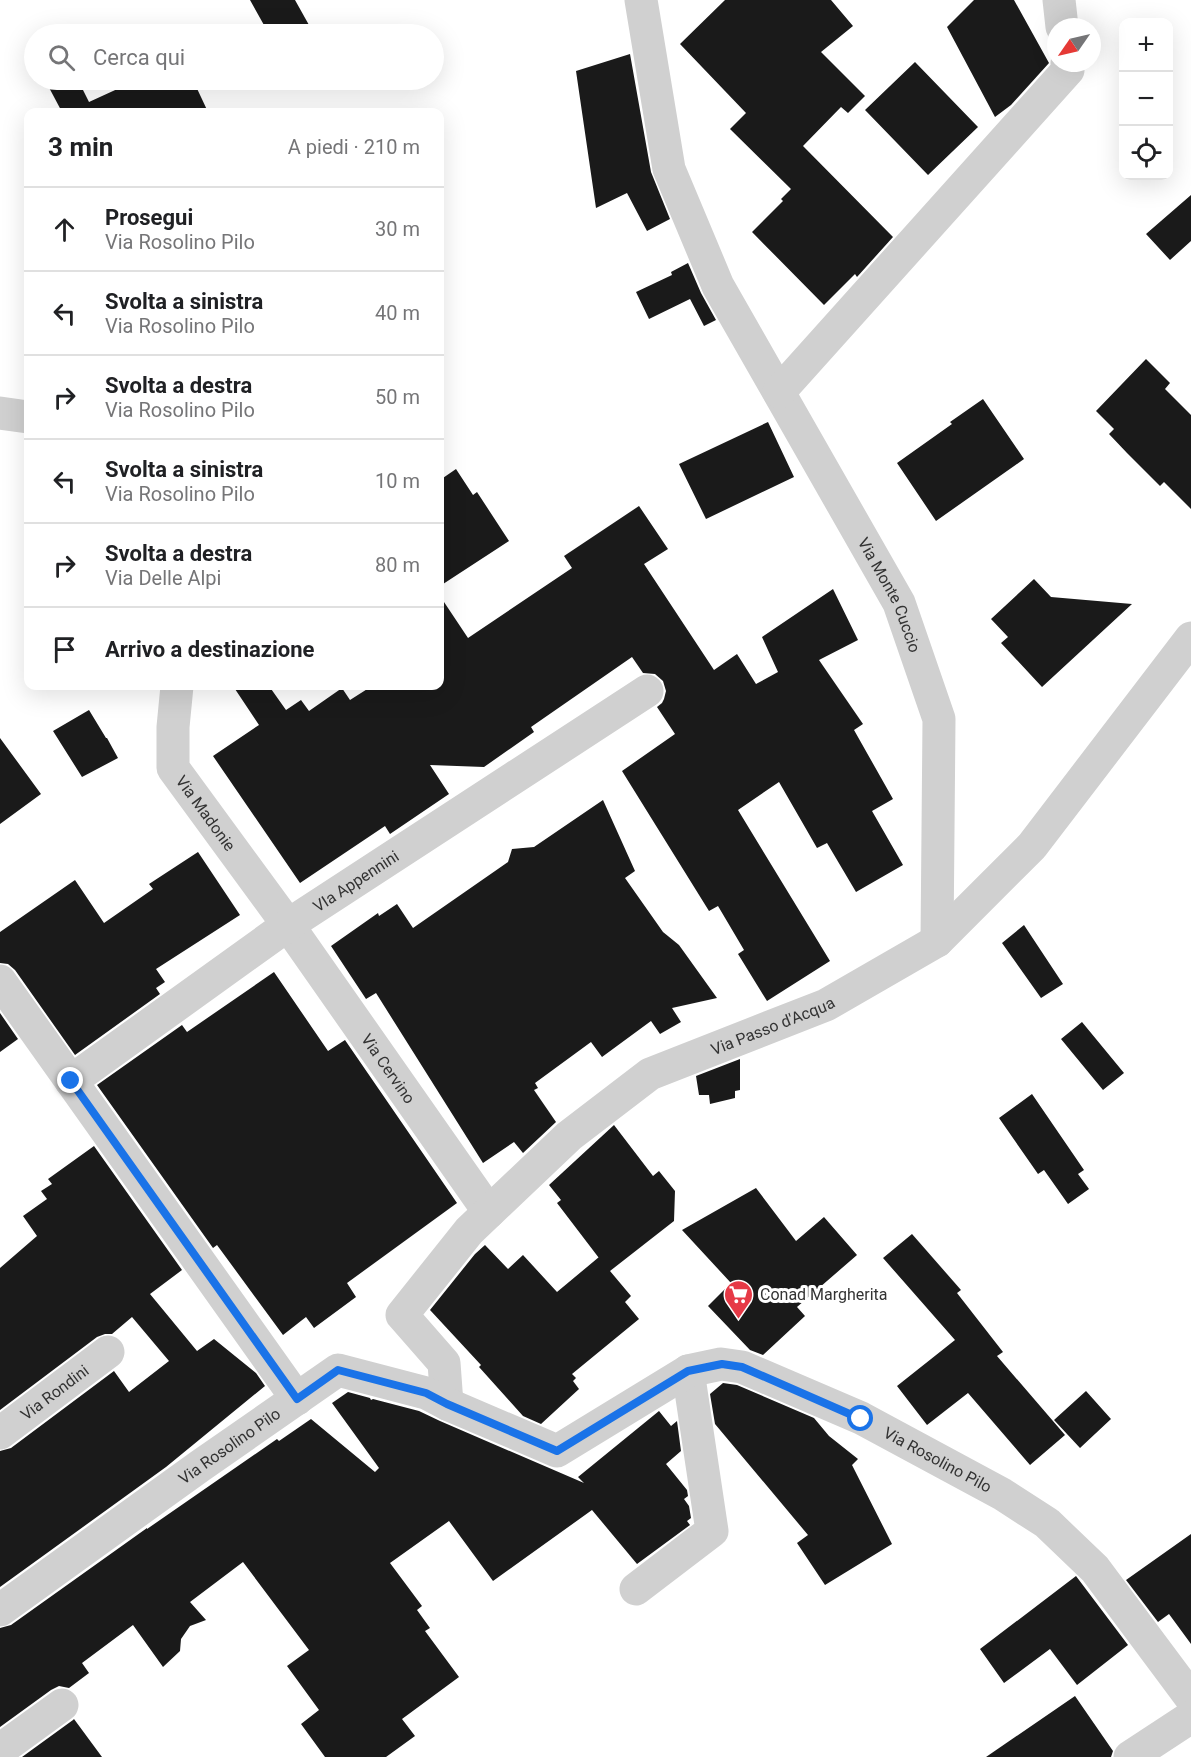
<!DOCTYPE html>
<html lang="it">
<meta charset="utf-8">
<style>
body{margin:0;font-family:Roboto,sans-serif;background:#f2f2f2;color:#202124}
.controls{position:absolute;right:18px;top:18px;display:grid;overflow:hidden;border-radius:12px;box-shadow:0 6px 24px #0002}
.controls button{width:54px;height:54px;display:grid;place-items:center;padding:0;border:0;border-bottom:2px solid #e0e0e0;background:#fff;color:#202124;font:30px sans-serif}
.compass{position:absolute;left:1047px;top:18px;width:54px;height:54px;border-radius:50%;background:#fff;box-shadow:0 6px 24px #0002;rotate:236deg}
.stop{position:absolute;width:18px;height:18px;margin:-14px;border:4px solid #1a73e8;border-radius:50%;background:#fff}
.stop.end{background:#1a73e8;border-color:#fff;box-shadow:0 2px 6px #0008}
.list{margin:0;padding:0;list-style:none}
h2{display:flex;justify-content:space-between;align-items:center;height:78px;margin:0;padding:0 24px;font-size:26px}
h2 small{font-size:20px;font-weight:400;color:#757577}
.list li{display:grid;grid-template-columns:39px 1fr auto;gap:18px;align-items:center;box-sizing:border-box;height:84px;padding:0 24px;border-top:2px solid #e0e0e0}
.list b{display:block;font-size:22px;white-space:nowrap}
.list p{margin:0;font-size:20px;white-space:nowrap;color:#757577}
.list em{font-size:20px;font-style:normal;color:#757577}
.icon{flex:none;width:33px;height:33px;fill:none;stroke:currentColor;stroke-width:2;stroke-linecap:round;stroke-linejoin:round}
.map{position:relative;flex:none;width:1191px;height:1757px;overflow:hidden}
.search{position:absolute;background:#fff;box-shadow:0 6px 24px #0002;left:24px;top:24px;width:420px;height:66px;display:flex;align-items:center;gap:15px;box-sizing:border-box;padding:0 21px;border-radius:33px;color:#757577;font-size:22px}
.panel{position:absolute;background:#fff;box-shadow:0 6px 24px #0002;left:24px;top:108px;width:420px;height:582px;border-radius:12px}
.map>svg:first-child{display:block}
</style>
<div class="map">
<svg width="1191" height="1757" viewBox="0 0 1191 1757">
<rect width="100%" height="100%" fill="#fff"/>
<path fill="#1a1a1a" d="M250 0H295L314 34H269Z
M725 0H831L853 26 821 52 865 96 848 113 841 107 803 146 893 237 857 277 855 274 824 305 752 232 783 201 781 199 791 189 730 129 746 113 680 44Z
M974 0H1014L1049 63 1011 105 995 117 947 27Z
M630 54 651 172 670 219 647 231 627 193 596 208 576 71Z
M915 62 978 127 928 175 865 110Z
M45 80H78L89 102 137 80H193L208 112H62Z
M1191 195V241L1170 260 1146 234Z
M688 263 701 293 716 320 704 326 690 299 649 319 636 292 672 275 671 272Z
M1146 359 1170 383 1165 389 1191 415V509L1164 482 1160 486 1127 453 1109 434 1114 429 1096 411Z
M983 399 1024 459 936 521 897 463 952 424 950 422Z
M768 422 794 477 706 519 679 464Z
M456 469 473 495 477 492 509 541 440 586V480Z
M639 506 668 549 644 564 714 670 737 654 756 684 778 672 762 637 833 589 858 640 819 660 863 724 854 730 893 799 872 811 903 865 856 892 827 843 817 848 779 782 738 810 830 961 767 1001 738 954 744 950 718 906 709 911 622 771 675 734 657 707 662 703 664 699 666 691 663 681 655 674 643 673 632 657 531 727 534 732 484 767 430 765 449 794 390 834 385 826 300 883 213 756 259 725 233 686H269L286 710 301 700 309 711 342 688 350 700 372 686H440V596L468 638 572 568 564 556Z
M1034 579 1051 597 1132 604 1042 687 1001 643 1008 637 991 619Z
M89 710 106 738H107L118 758 82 777 53 731Z
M0 738 41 794 0 824Z
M603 800 635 871 625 878 663 932 679 945 717 998 672 1008 681 1022 660 1034 651 1021 602 1057 591 1042 535 1083 538 1088 534 1090 556 1122 523 1153 514 1142 483 1163 376 993 366 999 331 946 378 913 379 916 397 904 413 928 508 862 512 849 534 847Z
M198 852 240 915 156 969 165 982 156 988 160 994 75 1055 15 970 8 964 0 963V932L75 880 104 923 153 889 149 884Z
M1024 925 1063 984 1041 998 1002 943Z
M274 972 328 1051 345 1040 457 1203 347 1283 356 1297 314 1328 306 1317 283 1335 217 1245 213 1248 97 1085 182 1025 187 1032Z
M0 1013 18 1039 0 1052Z
M1082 1022 1124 1073 1103 1090 1061 1039Z
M740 1059V1090L735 1091V1098L710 1104 709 1095H699L696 1076Z
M1032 1094 1084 1170 1078 1174 1089 1189 1068 1204 1044 1170 1038 1174 999 1118Z
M614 1125 653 1176 659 1171 675 1191 674 1221 610 1271 631 1296 625 1302 639 1319 572 1374 576 1378 573 1381 579 1389 541 1424 523 1416 479 1367 481 1365 430 1310 475 1254 485 1245 508 1269 523 1255 557 1292 599 1257 602 1262 557 1203 561 1200 549 1185Z
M94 1146 182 1270 150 1294 197 1351 214 1339 256 1373 265 1386 166 1467 0 1587V1451L11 1448 114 1371 129 1392 169 1361 132 1317 112 1334H105L97 1337 0 1410V1268L37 1236 23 1216 47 1199 41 1191 52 1184 48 1179Z
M756 1188 796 1241 824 1217 857 1255 797 1307 805 1316 763 1355 750 1350 708 1306 731 1283 682 1230Z
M912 1234 961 1290 957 1293 1003 1352 997 1356 1065 1435 1030 1465 968 1393 927 1425 897 1386 955 1340 883 1258Z
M723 1383 737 1385 814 1418 829 1436 858 1459 852 1465 892 1544 825 1585 797 1543 808 1535 715 1424 710 1394Z
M1086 1391 1111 1419 1080 1448 1054 1420Z
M348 1392 370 1398 371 1400 373 1399 419 1411 440 1421 584 1483 578 1477 659 1411 671 1426 677 1421 681 1451 666 1464 687 1490 688 1496 684 1499 689 1506 691 1518 687 1521 690 1525 637 1564 592 1510 493 1581 449 1521 390 1563 422 1606 417 1610 430 1628 425 1631 459 1677 402 1719 415 1736 386 1757H325L301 1724 319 1710 287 1666 309 1650 243 1562 190 1602 206 1620 190 1626 181 1639 180 1651 163 1667 133 1625 82 1663 89 1673 69 1688 59 1686 51 1690 0 1727V1628L11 1625 147 1528V1529L277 1439 279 1441 311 1419 375 1472 379 1468 332 1403Z
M1191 1534V1644L1169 1614 1158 1622 1126 1580Z
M1076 1576 1128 1645 1077 1685 1050 1649 1004 1683 980 1649Z
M1075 1696 1113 1751 1111 1757H986Z
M74 1719 102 1757H22L73 1720Z"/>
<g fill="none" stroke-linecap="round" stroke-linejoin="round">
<g stroke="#d0d0d0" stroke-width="33">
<path id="s1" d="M641 0 669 169 718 286 899 603 939 719 937 941"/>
<path d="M1059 0 1062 27"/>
<path d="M779 392 1068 70 1067 63"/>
<path d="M0 413 28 417"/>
<path id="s2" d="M177 686 173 727V768L288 925 489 1212"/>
<path d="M0 981 297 1399"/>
<path id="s3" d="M71 1081 288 925 647 691"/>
<path id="s4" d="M447 1404 444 1363 402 1315 469 1231 569 1136 650 1074 826 1005 937 941 1032 846 1191 638"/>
<path id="s5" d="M0 1433 108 1352"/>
<path d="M636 1589 712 1531 688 1371"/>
<path id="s6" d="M0 1610 200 1466 338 1370 426 1393 447 1404 557 1451 688 1371 721 1364 742 1367 861 1418 1002 1494 1047 1523 1095 1569 1191 1698"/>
<path d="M0 1750 62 1705"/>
<path d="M1130 1757 1191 1717"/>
</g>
</g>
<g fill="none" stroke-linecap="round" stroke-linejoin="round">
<path stroke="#1a73e8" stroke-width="8" d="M71 1081 297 1399 338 1370 426 1393 447 1404 557 1451 688 1371 722 1364 742 1367 861 1419"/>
</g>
<defs>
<symbol id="supermarket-pin" viewBox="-11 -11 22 30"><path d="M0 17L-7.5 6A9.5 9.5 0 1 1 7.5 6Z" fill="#e63946" stroke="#fff"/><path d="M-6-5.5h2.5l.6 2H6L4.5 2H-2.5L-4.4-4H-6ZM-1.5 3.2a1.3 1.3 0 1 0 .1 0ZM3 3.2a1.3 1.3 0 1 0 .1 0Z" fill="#fff"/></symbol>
</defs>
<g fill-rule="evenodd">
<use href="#supermarket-pin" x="722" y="1278" width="33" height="45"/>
</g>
<g text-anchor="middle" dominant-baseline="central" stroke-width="6" stroke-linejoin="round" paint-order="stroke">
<g font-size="16" fill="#333" stroke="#fff">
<text stroke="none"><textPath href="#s1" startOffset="652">Via Monte Cuccio</textPath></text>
<text stroke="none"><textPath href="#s2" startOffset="138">Via Madonie</textPath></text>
<text stroke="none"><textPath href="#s3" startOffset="348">VIa Appennini</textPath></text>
<text stroke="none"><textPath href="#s4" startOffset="584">Via Passo d'Acqua</textPath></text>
<text stroke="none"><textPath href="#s2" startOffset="452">Via Cervino</textPath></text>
<text stroke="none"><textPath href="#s5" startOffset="68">Via Rondini</textPath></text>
<text stroke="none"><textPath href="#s6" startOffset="282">Via Rosolino Pilo</textPath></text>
<text stroke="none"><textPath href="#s6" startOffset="1074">Via Rosolino Pilo</textPath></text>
</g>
<g font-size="16" fill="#333" stroke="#fff" text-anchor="start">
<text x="760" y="1294">Conad Margherita</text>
</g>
</g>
</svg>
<div class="controls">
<button>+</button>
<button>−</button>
<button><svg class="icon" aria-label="locate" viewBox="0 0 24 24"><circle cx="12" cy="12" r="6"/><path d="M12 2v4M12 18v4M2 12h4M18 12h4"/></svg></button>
</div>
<svg class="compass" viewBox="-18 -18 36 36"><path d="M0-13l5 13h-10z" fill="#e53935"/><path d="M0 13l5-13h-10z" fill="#757577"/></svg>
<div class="stop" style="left:861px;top:1419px"></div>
<div class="stop end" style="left:71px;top:1081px"></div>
<div class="search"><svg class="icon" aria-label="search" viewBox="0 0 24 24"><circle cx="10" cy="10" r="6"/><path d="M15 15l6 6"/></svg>Cerca qui</div>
<section class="panel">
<h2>3 min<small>A piedi · 210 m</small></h2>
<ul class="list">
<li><svg class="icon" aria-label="ahead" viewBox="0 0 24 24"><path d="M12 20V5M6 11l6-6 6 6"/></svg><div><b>Prosegui</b><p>Via Rosolino Pilo</p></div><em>30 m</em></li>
<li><svg class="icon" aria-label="left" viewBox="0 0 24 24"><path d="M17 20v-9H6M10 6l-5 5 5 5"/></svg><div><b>Svolta a sinistra</b><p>Via Rosolino Pilo</p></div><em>40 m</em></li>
<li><svg class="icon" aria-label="right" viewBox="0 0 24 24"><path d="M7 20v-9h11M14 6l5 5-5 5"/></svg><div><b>Svolta a destra</b><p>Via Rosolino Pilo</p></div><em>50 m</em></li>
<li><svg class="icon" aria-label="left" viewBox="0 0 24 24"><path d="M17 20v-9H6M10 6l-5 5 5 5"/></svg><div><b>Svolta a sinistra</b><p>Via Rosolino Pilo</p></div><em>10 m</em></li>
<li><svg class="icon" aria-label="right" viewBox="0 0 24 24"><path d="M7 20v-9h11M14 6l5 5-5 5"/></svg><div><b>Svolta a destra</b><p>Via Delle Alpi</p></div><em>80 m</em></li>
<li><svg class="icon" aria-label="arrive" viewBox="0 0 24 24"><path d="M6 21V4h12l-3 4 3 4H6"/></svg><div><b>Arrivo a destinazione</b></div></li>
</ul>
</section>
</div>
